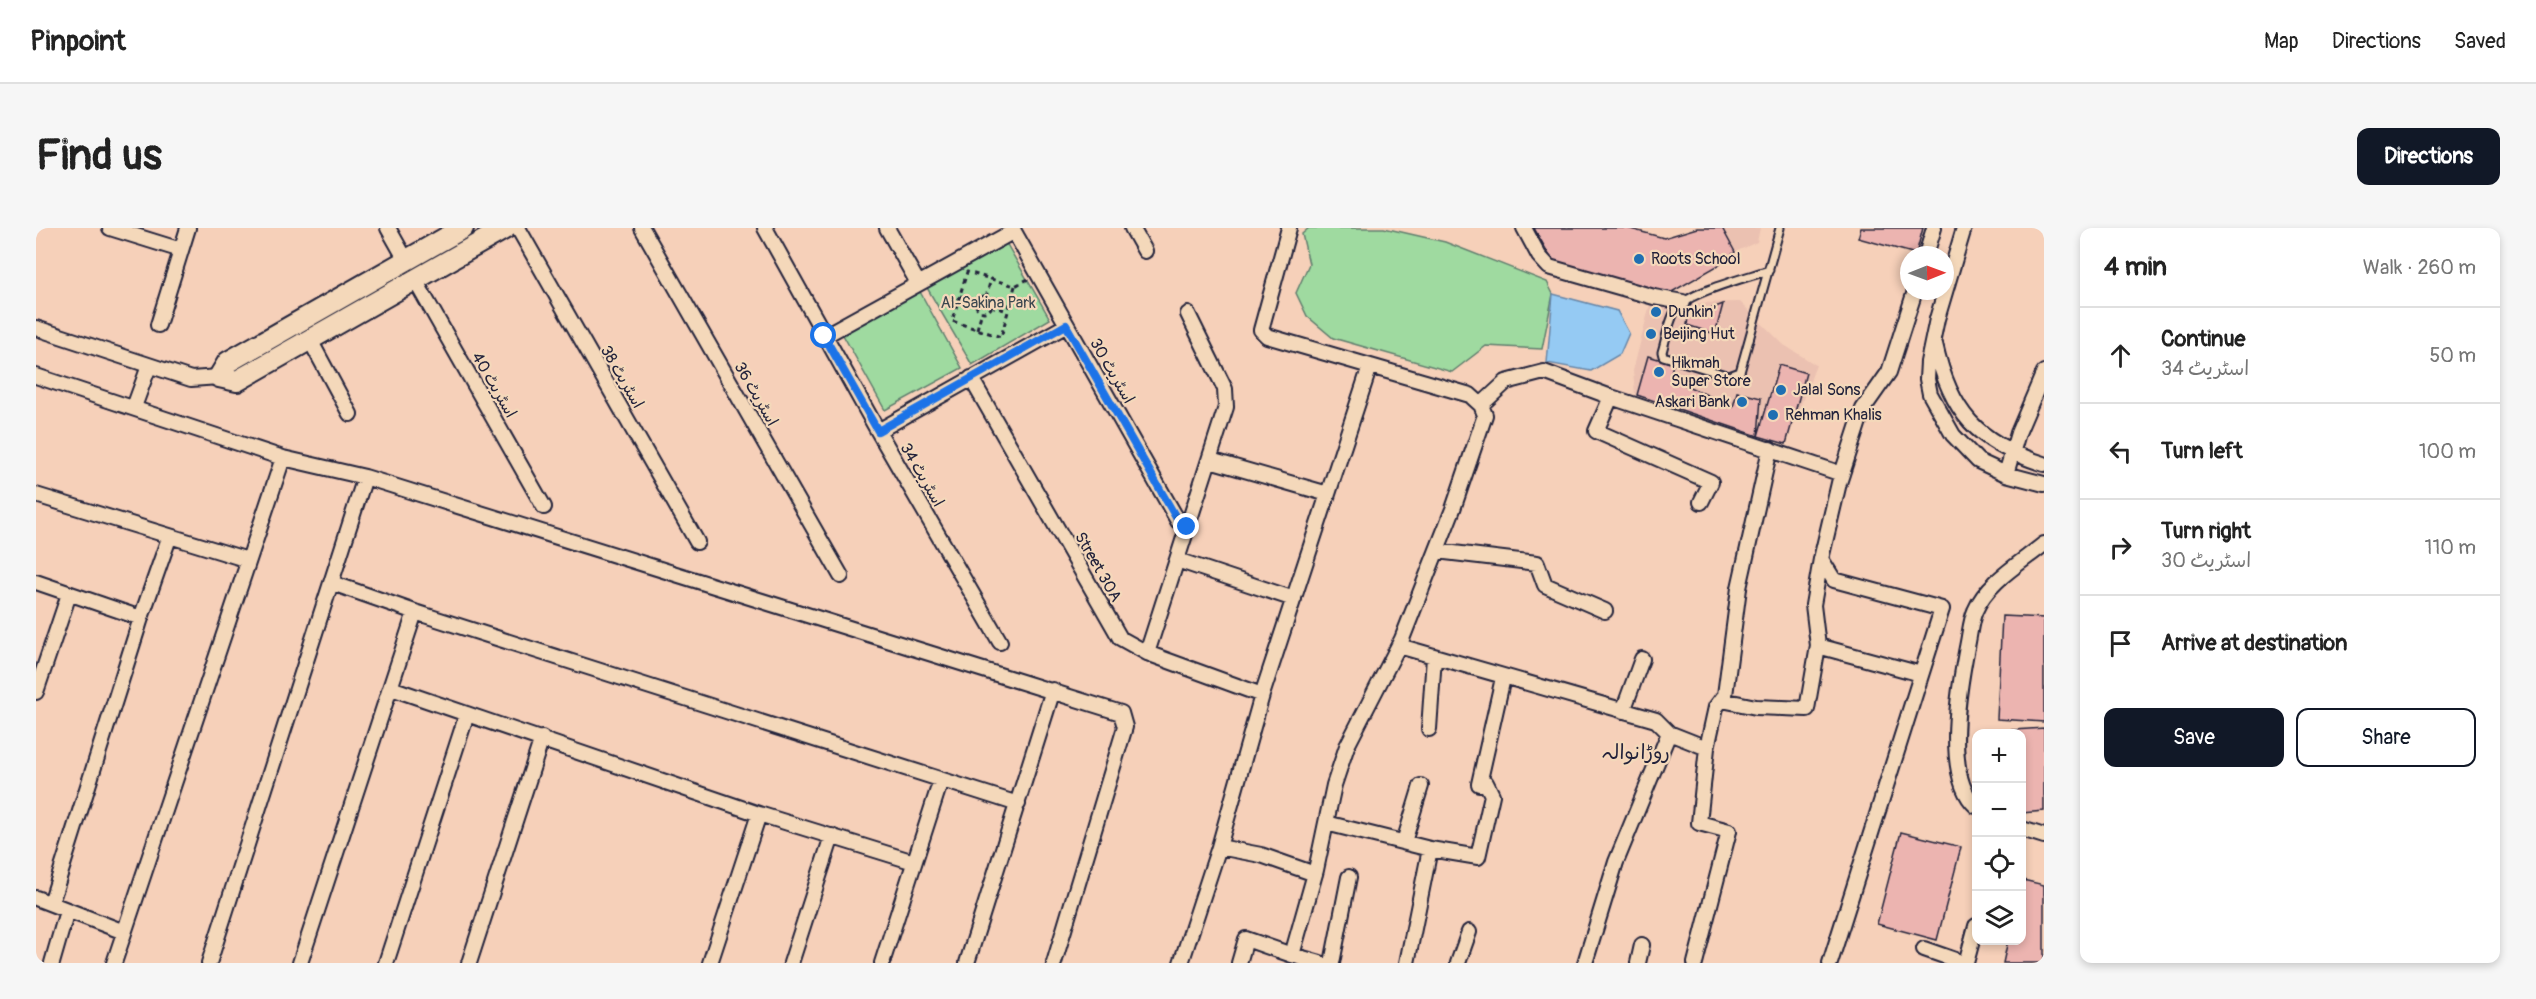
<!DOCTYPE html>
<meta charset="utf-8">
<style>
body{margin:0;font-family:Pangolin,"Playpen Sans Arabic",sans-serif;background:#f6f6f6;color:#222}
.controls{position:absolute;right:18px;bottom:18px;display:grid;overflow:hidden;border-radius:12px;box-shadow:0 3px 9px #0003}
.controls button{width:54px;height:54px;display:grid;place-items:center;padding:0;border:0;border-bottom:2px solid #e0e0e0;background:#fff;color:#222;font:30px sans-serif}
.compass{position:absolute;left:1864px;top:18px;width:54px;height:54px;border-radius:50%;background:#fff;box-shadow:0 3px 9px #0003;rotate:89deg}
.stop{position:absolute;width:18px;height:18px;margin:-14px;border:4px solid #1a73e8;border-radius:50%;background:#fff}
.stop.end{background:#1a73e8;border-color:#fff;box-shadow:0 2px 6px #0008}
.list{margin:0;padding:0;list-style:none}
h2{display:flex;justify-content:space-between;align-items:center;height:78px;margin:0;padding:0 24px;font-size:26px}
h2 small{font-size:20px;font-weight:400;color:#767676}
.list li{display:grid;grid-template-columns:39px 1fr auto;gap:18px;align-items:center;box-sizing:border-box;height:96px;padding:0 24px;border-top:2px solid #e0e0e0}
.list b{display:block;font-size:22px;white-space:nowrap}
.list p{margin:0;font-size:20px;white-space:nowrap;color:#767676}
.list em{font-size:20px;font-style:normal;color:#767676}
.actions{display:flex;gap:12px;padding:18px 24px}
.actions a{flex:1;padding:14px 0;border:2px solid #111827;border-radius:12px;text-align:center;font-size:21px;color:#111827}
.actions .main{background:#111827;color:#fff}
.icon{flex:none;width:33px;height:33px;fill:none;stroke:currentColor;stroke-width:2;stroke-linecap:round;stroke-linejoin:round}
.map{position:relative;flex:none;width:2008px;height:735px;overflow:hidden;border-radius:12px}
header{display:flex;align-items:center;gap:36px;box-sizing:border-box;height:84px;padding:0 30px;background:#fff;border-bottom:2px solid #e0e0e0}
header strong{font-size:28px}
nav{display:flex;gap:33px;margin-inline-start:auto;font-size:21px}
.intro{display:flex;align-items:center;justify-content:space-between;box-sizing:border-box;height:144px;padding:0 36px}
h1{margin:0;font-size:42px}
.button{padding:15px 27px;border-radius:12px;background:#111827;color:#fff;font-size:21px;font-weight:700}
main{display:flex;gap:36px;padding:0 36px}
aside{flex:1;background:#fff;border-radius:12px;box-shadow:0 3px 9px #0003}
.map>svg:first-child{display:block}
</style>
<header>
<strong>Pinpoint</strong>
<nav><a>Map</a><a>Directions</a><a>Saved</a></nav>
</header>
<div class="intro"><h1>Find us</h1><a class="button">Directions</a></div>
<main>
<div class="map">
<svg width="2008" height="735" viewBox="0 0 2008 735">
<rect width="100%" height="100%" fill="#f6d0b9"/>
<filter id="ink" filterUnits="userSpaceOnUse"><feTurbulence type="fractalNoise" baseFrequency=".0167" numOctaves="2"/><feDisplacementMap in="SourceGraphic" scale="12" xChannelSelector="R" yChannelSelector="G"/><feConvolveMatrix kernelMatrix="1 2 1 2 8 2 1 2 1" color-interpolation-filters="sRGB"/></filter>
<g filter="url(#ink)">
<path fill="#ebc1b1" d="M1685 0H1724L1721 14 1699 24Z
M1704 74 1748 117 1780 137 1750 216 1599 166 1597 143 1614 76Z"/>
<path fill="#9fdaa0" stroke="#607e6e" stroke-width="1.5" d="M1273 0H1348L1409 14 1511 54 1517 66 1506 121 1450 118 1416 144 1297 110 1271 88 1260 65 1273 36 1266 6Z
M969 13 1014 91 936 137 890 58Z
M883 62 926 140 849 182 806 105Z"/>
<path fill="#95caf3" stroke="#6787a9" stroke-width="1.5" d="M1517 66 1581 83 1593 105 1584 126 1555 143 1511 135Z"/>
<path fill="#ecb4b0" stroke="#22223b" stroke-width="1.5" d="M1498 0H1591L1628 10 1661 0H1686L1699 24 1683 37 1634 65 1593 58 1520 39Z
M1825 0H1887L1880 26 1822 10Z
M1687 76 1679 106 1651 97 1652 90Z
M1612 128 1636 135V151L1697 179 1701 164 1725 170 1722 208 1601 167Z
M1743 137 1770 145 1750 216 1722 208Z
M1966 388 2008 390V494L1961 491Z
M2008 500V583L1986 585V506H1962L1961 503Z
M1865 604 1925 619 1901 712 1841 696Z
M1987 652 2008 657V735H1967L1972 712H1986Z"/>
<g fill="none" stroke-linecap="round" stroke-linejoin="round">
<defs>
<path id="lane" d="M1733 42C1713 49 1653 64 1641 80 1633 91 1630 111 1626 124L1627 128 1693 148 1704 144 1744 0"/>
<path id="street" d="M74 0 145 22
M352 0 370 32
M482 0 661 314
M606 0 805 348
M729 0 842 203 964 414
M851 0 882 55
M976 0 1142 293 1151 299
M1096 0 1109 23
M1253 0 1225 102 1231 108 1434 167 1445 177 1449 187 1417 281 1366 411 1311 518 1298 557 1280 642 1256 727 1284 735
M1488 0 1503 28 1513 39 1618 69 1647 74
M1928 0 1901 91 1892 134 1891 151 1894 166 1917 207 1942 233 1970 246 2008 256
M1890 27 1898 0
M379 52 508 279
M122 97 152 0
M0 100 155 151 183 149
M788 108 978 3
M274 112 314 186
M1899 116C1914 184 1941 215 2008 236
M0 148 247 230 329 249 1085 485 1089 499 1018 735
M935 150 1084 410 1111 425 1226 467
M1575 169 1560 203 1675 254 1665 274
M1445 177 1470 154 1508 144 1575 169 1806 246
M98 179 113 138
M842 203 1031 97
M1174 232 1292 266
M1970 246 1982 205 2008 144
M0 267 212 332
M1401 323 1501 335 1509 357 1569 383
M1785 331 1777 377 1782 418 1885 446
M1141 332 1258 371
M0 354 105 390
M296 355 379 384 982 576
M1363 418 1620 492 1633 505 1671 520 1680 479 1689 467 1703 360 1734 221
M1111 425 1190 179 1189 161 1152 86
M355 460 723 586 878 634
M0 464 33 366
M1686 472 1720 479 1771 481 1782 418
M1587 483 1606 431
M1393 501 1398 429
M1940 578C1906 548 1924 454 1932 414 1934 404 1935 392 1939 383 1951 354 1985 335 2008 316
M1290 595 1394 621 1371 735
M1986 601 2008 608
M1368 614 1385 558
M1394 621 1442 629 1456 567 1450 555 1443 556 1467 450
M1279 646 1225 627 1183 619 1226 467 1334 138
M0 670 88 704
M15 675 105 390 133 310
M1888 721 1928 735
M16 735 31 683
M78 735 247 230
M173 735 329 249
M264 735 379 384
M350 735 431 486
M433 735 506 510
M674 735 723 586
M755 735 796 608
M846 735 905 552
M931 735 1017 462
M1145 735 1183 619
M1203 735 1210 711 1256 727
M1296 735 1313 649
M1422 735 1433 704
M1549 735 1580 634 1633 505
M1602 735 1606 717
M1659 735 1693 603 1663 595 1671 520
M1794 735 1906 381 1798 352 1785 331 1803 255 1827 181 1853 144 1879 63
M1930 735 1940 698"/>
<path id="secondary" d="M427 0 192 134 183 149 201 153 470 0"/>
</defs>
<use href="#lane" stroke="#22223b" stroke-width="11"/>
<use href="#street" stroke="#22223b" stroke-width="18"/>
<use href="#secondary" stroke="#22223b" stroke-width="24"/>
<path stroke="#22223b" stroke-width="3" stroke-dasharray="4.5 4.5" stroke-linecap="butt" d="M979 58 965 109 916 93 931 44 979 58 992 51
M940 76a8 8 0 1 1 16 0a8 8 0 1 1-16 0Z
M924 68 942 74
M950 69 955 51
M955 78 972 83
M941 101 946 83"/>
<use href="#lane" stroke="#f4d8ba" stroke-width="7"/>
<use href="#street" stroke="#f4d8ba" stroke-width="14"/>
<use href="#secondary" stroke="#f4d8ba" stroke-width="20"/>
</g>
</g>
<g fill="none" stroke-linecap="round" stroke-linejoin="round" filter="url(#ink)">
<path stroke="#1a73e8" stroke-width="8" d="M788 108 842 203 1030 97 1142 293 1151 299"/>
</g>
<g fill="#1f6fb2" stroke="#f4d8ba" stroke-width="2">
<circle cx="1603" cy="31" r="6"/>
<circle cx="1620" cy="84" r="6"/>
<circle cx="1615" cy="106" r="6"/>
<circle cx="1623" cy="144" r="6"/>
<circle cx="1745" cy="162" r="6"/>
<circle cx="1706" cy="174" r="6"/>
<circle cx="1737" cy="187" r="6"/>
</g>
<g text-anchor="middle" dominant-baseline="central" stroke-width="4.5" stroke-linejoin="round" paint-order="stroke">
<g font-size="16" fill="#22223b" stroke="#f4d8ba" text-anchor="start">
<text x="1615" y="31">Roots School</text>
<text x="1632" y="84">Dunkin'</text>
<text x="1627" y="106">Beijing Hut</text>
<text x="1635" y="135">Hikmah<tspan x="1635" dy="18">Super Store</tspan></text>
<text x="1757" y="162">Jalal Sons</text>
<text x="1694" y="174" text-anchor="end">Askari Bank</text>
<text x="1749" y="187">Rehman Khalis</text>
</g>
<g font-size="16" fill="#3b474f" stroke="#f4d8ba">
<text x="952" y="75">Al-Sakina Park</text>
</g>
<g font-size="16" fill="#22223b" stroke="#f4d8ba">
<text transform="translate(1076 143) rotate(60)">اسٹریٹ 30</text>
<text transform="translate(586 149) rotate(60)">اسٹریٹ 38</text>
<text transform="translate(458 157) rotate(60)">اسٹریٹ 40</text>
<text transform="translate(720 166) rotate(60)">اسٹریٹ 36</text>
<text transform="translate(886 247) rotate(60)">اسٹریٹ 34</text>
<text transform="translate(1062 339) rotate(60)">Street 30A</text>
</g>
<g font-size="20" fill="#22223b" stroke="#f4d8ba">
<text x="1600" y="524">روڑانوالہ</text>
</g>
</g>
</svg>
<div class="controls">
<button>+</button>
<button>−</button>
<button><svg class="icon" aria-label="locate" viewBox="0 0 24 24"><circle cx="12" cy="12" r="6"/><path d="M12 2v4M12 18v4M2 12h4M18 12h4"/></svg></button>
<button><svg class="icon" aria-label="layers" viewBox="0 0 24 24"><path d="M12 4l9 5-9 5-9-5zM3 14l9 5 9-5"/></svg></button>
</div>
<svg class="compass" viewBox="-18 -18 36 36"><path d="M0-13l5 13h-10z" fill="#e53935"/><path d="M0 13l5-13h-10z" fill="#767676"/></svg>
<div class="stop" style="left:788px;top:108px"></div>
<div class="stop end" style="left:1151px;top:299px"></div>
</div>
<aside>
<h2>4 min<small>Walk · 260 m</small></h2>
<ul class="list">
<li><svg class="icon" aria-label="ahead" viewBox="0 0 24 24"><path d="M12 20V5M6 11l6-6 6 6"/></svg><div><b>Continue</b><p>اسٹریٹ 34</p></div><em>50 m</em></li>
<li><svg class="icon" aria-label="left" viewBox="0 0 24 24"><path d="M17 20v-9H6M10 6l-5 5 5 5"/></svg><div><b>Turn left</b></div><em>100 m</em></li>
<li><svg class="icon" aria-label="right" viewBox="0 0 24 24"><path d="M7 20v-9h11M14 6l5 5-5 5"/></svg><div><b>Turn right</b><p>اسٹریٹ 30</p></div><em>110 m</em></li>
<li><svg class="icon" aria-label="arrive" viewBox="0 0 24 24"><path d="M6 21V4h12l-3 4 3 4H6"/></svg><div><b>Arrive at destination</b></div></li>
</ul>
<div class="actions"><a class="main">Save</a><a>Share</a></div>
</aside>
</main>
